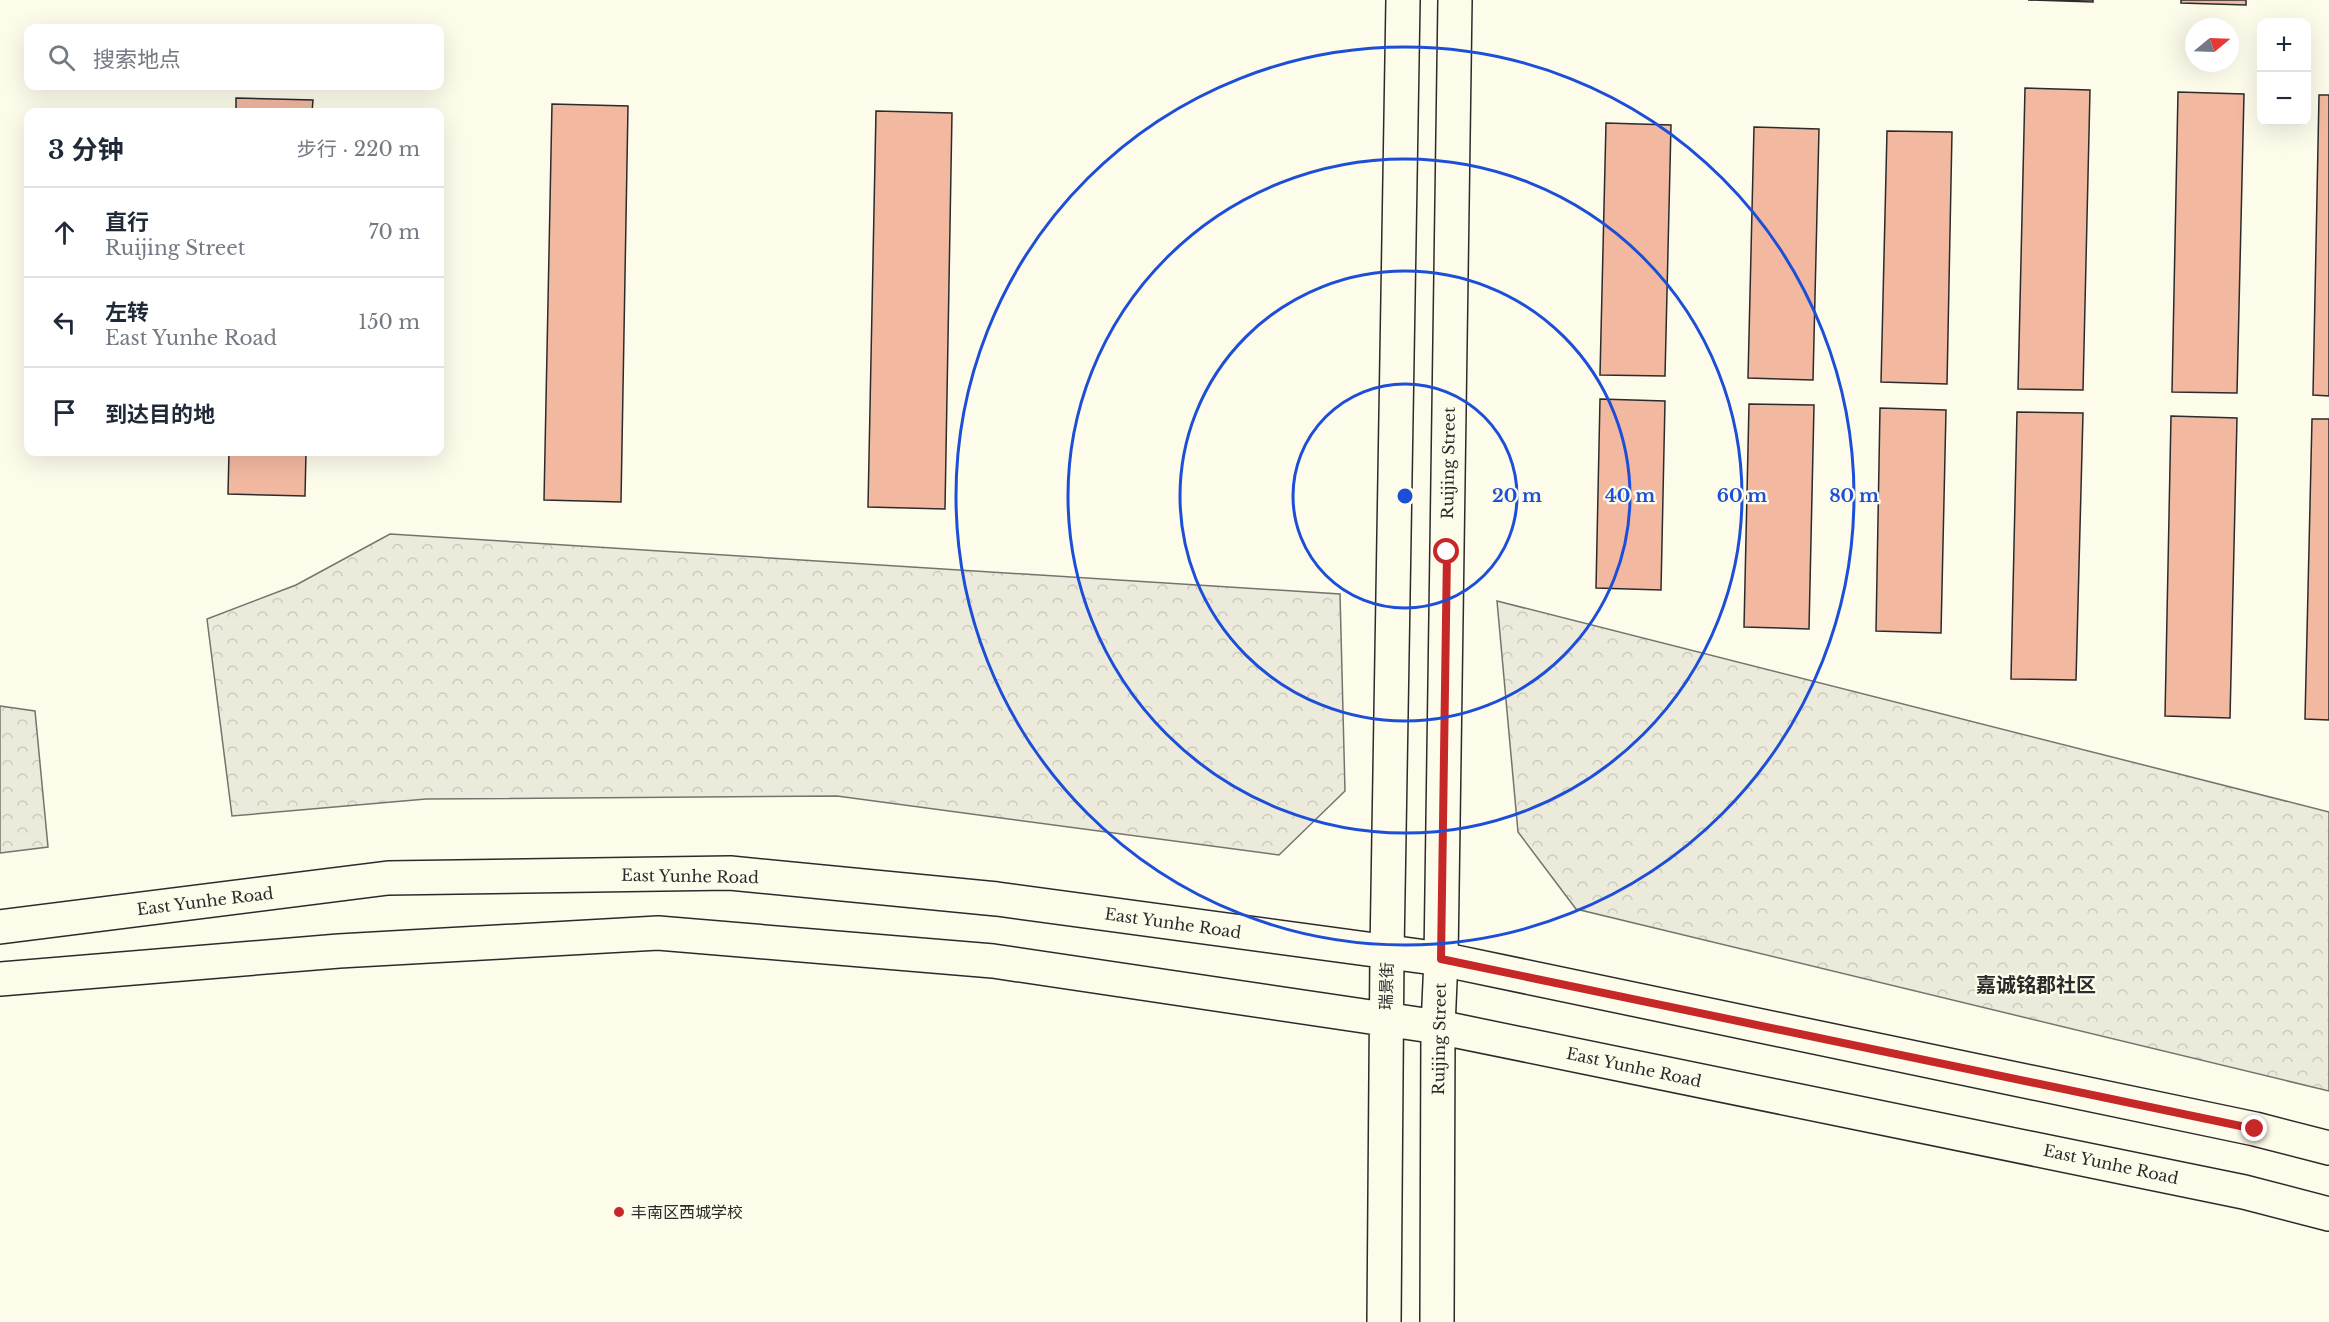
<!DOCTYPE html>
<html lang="zh">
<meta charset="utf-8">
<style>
body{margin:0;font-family:"Libre Baskerville","Noto Sans SC",serif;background:#f2f2f3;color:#1f2937}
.controls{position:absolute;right:18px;top:18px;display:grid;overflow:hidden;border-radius:12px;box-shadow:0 6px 24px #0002}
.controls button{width:54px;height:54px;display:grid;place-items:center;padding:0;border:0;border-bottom:2px solid #e0e1e3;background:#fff;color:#1f2937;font:30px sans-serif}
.compass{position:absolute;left:2185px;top:18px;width:54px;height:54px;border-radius:50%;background:#fff;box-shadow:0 6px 24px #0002;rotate:71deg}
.stop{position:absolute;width:18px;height:18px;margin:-14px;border:4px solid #c62828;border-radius:50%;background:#fff}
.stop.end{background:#c62828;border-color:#fff;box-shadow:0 2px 6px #0008}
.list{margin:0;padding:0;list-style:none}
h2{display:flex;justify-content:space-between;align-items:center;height:78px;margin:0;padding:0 24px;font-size:26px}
h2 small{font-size:20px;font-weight:400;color:#747a83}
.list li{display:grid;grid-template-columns:39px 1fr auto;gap:18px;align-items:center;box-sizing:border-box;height:90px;padding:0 24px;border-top:2px solid #e0e1e3}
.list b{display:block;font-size:22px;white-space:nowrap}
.list p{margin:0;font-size:20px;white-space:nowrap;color:#747a83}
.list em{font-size:20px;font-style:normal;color:#747a83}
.icon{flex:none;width:33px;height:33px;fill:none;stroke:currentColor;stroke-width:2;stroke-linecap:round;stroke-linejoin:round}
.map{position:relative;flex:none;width:2329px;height:1322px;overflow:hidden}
.search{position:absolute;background:#fff;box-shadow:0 6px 24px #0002;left:24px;top:24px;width:420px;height:66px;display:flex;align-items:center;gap:15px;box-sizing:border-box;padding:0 21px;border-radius:12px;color:#747a83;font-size:22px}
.panel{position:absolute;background:#fff;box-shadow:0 6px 24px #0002;left:24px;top:108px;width:420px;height:348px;border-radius:12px}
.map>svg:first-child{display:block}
</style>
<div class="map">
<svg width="2329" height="1322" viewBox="0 0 2329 1322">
<defs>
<pattern id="park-crowns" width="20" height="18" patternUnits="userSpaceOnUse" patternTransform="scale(1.5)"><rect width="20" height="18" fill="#ecebdb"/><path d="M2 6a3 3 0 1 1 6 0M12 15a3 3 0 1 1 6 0" fill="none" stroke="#cbcabc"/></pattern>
</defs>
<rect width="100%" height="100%" fill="#fdfbea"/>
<path fill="url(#park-crowns)" stroke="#74746e" stroke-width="1.5" d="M390 534 1340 594 1345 791 1279 855 837 796 426 799 232 816 207 619 296 585Z
M1497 601 2329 812V1091L1576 909 1518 832Z
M0 706 35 711 48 847 0 853Z"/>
<path fill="#f2b8a0" stroke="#2b2b2b" stroke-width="1.5" d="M2028 0H2093V2Z
M2181 0H2246V5L2181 3Z
M2025 88 2090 90 2083 390 2018 389Z
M2178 92 2244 94 2237 393 2172 392Z
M2319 95H2329V396L2313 395Z
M236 98 313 100 312 112H236Z
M552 104 628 106 621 502 544 500Z
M876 111 952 113 945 509 868 507Z
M1606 123 1671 125 1665 376 1600 375Z
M1754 127 1819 129 1813 380 1748 378Z
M1887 131 1952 132 1947 384 1881 382Z
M1600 399 1665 401 1661 590 1596 588Z
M1749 404 1814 405 1809 629 1744 627Z
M1880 408 1946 410 1941 633 1876 631Z
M2017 412 2083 413 2076 680 2011 679Z
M2171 416 2237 418 2230 718 2165 716Z
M2312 419H2329V720L2305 719Z
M229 452H306L305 496 228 494Z"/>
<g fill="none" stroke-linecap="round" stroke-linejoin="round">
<defs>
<path id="minor" d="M1387 952 1403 0
M1441 959 1455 0"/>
<path id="major" d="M1441 959 2255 1129 2329 1148
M1438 1027 2244 1192 2329 1214"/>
<path id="highway" d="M0 927 388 878 730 873 997 899 1441 959 1438 1027 1437 1322
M0 979 339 951 658 933 993 961 1438 1027
M1384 1322 1387 952"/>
</defs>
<use href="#minor" stroke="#2b2b2b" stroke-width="36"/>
<use href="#major" stroke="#2b2b2b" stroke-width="36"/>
<use href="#highway" stroke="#2b2b2b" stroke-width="36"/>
<use href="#minor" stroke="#fdfbea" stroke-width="33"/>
<use href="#major" stroke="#fdfbea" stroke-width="33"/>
<use href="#highway" stroke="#fdfbea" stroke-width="33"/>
</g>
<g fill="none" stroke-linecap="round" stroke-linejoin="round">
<path stroke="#c62828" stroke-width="8" d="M1447 552 1441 959 2255 1129"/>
</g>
<g fill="none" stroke="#1d4ed8" stroke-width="3">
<circle cx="1405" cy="496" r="112"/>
<circle cx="1405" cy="496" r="225"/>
<circle cx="1405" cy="496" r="337"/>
<circle cx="1405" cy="496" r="449"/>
</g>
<circle fill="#c62828" stroke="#fdfbea" stroke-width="2" cx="619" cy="1212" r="6"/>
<g text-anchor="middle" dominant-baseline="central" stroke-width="4.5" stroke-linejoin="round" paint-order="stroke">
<g font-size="16" fill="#2b2b2b" stroke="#fdfbea">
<text transform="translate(1448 463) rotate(-89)">Ruijing Street</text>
<text transform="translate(690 876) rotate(1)">East Yunhe Road</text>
<text transform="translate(205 901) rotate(-7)">East Yunhe Road</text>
<text transform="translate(1173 923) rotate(8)">East Yunhe Road</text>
<text transform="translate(1386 986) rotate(-88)">瑞景街</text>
<text transform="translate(1439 1039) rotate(-89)">Ruijing Street</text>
<text transform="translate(1634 1067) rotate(12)">East Yunhe Road</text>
<text transform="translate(2111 1164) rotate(12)">East Yunhe Road</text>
</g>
<g font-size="16" fill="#2b2b2b" stroke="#fdfbea" text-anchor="start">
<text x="631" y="1212">丰南区西城学校</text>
</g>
<g font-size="20" font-weight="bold" fill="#2b2b2b" stroke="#fdfbea">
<text x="2036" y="985">嘉诚铭郡社区</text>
</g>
</g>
<circle cx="1405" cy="496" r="9" fill="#1d4ed8" stroke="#fdfbea" stroke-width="3"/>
<g font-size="18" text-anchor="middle" font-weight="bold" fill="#1d4ed8" stroke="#fdfbea" stroke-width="4.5" stroke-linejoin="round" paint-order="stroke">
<text x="1517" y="502">20 m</text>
<text x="1630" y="502">40 m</text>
<text x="1742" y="502">60 m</text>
<text x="1854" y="502">80 m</text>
</g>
</svg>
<div class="controls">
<button>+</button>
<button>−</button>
</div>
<svg class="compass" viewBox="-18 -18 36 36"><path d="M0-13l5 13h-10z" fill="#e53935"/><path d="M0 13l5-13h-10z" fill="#747a83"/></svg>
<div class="stop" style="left:1447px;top:552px"></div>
<div class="stop end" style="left:2255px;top:1129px"></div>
<div class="search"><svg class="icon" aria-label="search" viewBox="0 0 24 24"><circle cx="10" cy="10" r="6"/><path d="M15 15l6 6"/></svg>搜索地点</div>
<section class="panel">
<h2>3 分钟<small>步行 · 220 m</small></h2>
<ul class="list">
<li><svg class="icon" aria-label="ahead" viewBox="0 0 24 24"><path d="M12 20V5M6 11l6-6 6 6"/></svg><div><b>直行</b><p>Ruijing Street</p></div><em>70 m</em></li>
<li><svg class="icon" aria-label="left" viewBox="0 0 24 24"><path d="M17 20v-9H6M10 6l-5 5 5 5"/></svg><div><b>左转</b><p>East Yunhe Road</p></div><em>150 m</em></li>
<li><svg class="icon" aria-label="arrive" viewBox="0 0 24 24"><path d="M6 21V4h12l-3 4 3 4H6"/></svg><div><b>到达目的地</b></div></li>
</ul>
</section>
</div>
